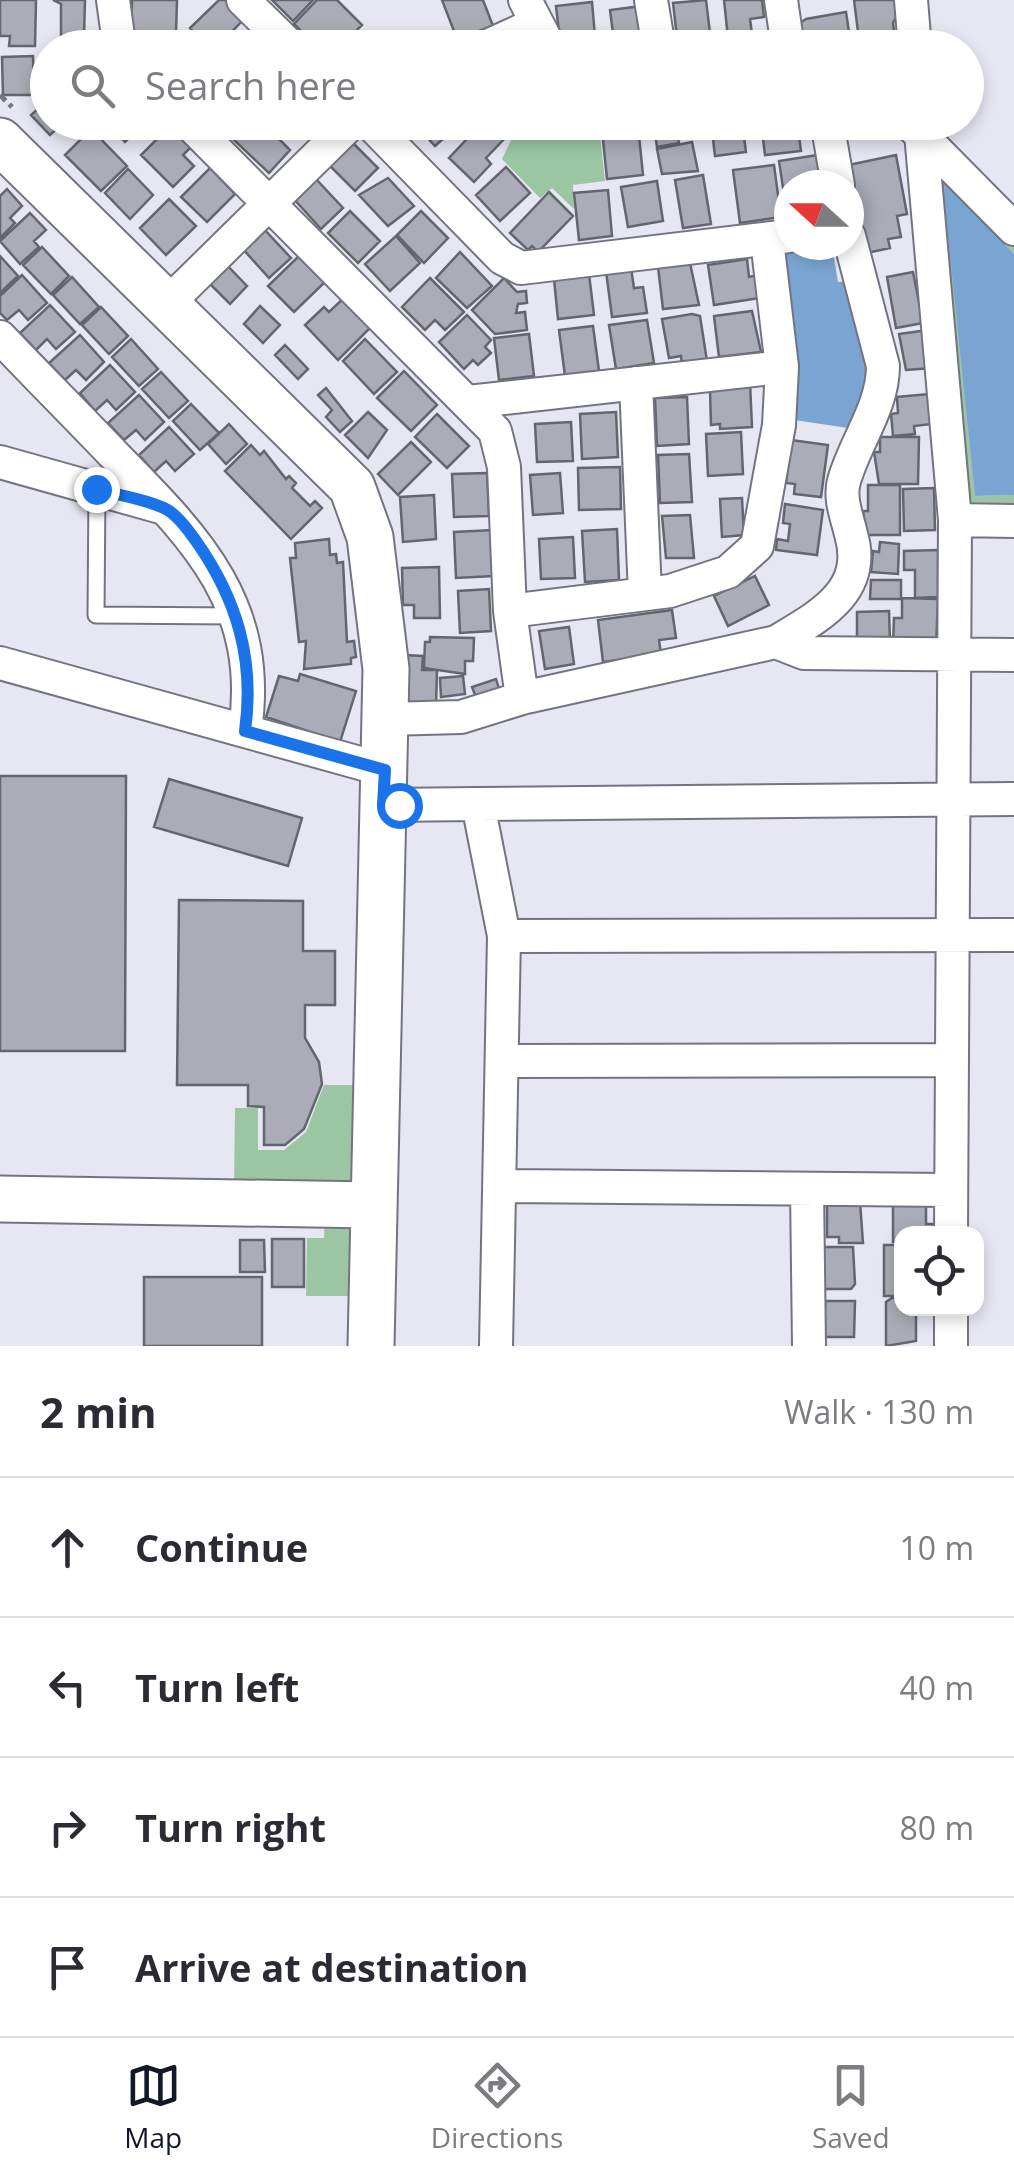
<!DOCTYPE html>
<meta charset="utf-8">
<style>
body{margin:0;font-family:"Open Sans",sans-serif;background:#f7f7f7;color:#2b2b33}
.controls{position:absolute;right:30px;bottom:30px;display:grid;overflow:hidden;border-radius:20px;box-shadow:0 5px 15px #0003}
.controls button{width:90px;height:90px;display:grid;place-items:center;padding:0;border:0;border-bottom:2px solid #e1e1e2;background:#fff;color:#2b2b33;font:50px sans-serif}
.compass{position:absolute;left:774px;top:170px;width:90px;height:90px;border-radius:50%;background:#fff;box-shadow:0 5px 15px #0003;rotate:291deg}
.stop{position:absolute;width:30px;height:30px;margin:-22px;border:8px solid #1a73e8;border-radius:50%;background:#fff}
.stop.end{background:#1a73e8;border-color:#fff;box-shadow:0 2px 10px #0008}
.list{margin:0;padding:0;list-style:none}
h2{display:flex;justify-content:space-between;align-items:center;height:130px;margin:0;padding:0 40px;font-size:42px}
h2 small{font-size:32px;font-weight:400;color:#7c7c81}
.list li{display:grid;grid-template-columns:65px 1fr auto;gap:30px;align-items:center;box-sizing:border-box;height:140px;padding:0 40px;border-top:2px solid #e1e1e2}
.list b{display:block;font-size:38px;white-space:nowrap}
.list em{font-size:32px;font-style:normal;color:#7c7c81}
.icon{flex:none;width:55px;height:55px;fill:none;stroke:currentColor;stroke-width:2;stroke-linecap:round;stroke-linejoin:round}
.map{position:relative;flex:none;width:1014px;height:1346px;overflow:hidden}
.search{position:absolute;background:#fff;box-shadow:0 5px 15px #0003;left:30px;right:30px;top:30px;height:110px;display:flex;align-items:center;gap:25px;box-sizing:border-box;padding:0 35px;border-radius:55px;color:#7c7c81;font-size:38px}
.sheet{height:690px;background:#fff}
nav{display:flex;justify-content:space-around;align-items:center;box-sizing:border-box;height:140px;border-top:2px solid #e1e1e2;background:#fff;font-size:28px;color:#7c7c81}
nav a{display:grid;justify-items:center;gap:5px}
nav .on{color:#111827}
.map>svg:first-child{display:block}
</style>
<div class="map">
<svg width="1014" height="1346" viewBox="0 0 1014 1346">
<rect width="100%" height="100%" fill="#e6e7f3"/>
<path fill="#9cc6a3" d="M582 123 599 126 605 181 573 185 574 209 552 188 540 198 502 159 512 138 495 123Z
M937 165 1014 237V254L944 180 975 496 1014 495V509L969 505Z
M324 1085H360L359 1174 348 1187 234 1186 235 1108H258V1150H284L306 1132Z
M325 1215 356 1225 355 1296H306L307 1238H324Z"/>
<path fill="#7aa4d1" d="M942 178 1014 254V495L975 496Z
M791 245 832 246 838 282 854 281 873 372 848 428 788 419 798 359 782 256Z"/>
<path fill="#aaacb7" stroke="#63656f" stroke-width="2.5" d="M0 0H36L35 46H9L10 36H0Z
M53 0H85L84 36H61V4Z
M132 0H177L176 34H131Z
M219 0H225L244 19 216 48H209L190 28Z
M272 0H313L293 21Z
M317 0H337L362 25 342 45 336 38 326 48H318L294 24Z
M442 0H483L493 26 457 39Z
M706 0 710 33 677 37 673 3Z
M724 0H762L764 17 750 19 752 34 728 38Z
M854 0H896L898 14 893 23 896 48H860Z
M592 2 595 36 590 48H583L587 38 560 41 556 6Z
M642 6 648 47 615 48 610 10Z
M846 12 849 32 808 39V34L802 35 800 23 806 19Z
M363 34 376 48H349Z
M760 38V41L774 40 775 48H733L732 41Z
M844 39 845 48H807L806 43Z
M33 56 34 95H3L2 57Z
M48 100V122H90L74 136 63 123 50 135 31 115Z
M107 122H145L125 142Z
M216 122H242L230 135Z
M250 122H274L282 131 277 137 290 150 269 173 234 140Z
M282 122H311L297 137Z
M413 122H458L460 124 435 146Z
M483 122H491L506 137 486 158 491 164 474 182 449 158Z
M711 122H742L746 152 715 156Z
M761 122H797L801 151 765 155Z
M173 123 194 144 183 155 194 166 173 187 141 155Z
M675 123 679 143 657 147 654 127Z
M638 126 643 175 607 179 602 130Z
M91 129 127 166 101 191 65 155Z
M346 136 378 168 355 191 323 159Z
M692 142 698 171 662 174 657 149Z
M824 154 823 185H789L787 215 779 161Z
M896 155 907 214 897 216 901 237 888 239 890 248 862 254 844 166Z
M774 165 781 217 740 223 733 170Z
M506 167 530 193 500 221 476 195Z
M210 168 235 194 207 222 181 197Z
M128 169 153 195 130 219 105 193Z
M703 175 711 224 683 228 675 180Z
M388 178 414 206 388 226 359 195Z
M316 179 343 208 321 229 294 199Z
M657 181 663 221 628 227 621 187Z
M7 189 22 206 10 218 15 223 0 238V196Z
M608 190 612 236 579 240 574 193Z
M549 192 573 216 538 252 532 246 528 250 510 233Z
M169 199 196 226 166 255 140 228Z
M350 211 380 241 358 263 328 233Z
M421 211 448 238 424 263 397 235Z
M30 213 46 230 34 241 39 247 20 264 0 241Z
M263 228 291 258 269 278 242 248Z
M396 236 420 263 390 291 365 264Z
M42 247 69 276 51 294 23 265Z
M460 252 492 286 467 308 436 278Z
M301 254 327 280 294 312 268 286Z
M0 256 18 276 0 293Z
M747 259 749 277 757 275 760 298 714 305 708 265Z
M223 261 247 286 230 304 205 279Z
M690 263 699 305 663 309 658 267Z
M631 268 634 288 643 287 647 313 612 317 606 271Z
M913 272 923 323 896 328 887 277Z
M589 274 594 315 558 319 554 279Z
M22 275 47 303 28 320 19 310 7 320 0 313V296Z
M72 277 99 307 80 324 53 295Z
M430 278 464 312 445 330 435 320 425 330 402 307Z
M504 278 517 292 526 291 527 303 518 304 516 313 525 312 527 330 495 334 472 310Z
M345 297 372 326 338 360 305 325 324 307 329 312Z
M50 305 75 332 56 349 47 339 36 350 20 333Z
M260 306 280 325 263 343 244 324Z
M101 307 128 336 109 354 82 325Z
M752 311 761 352 719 357 714 316Z
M692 314 700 316 707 361 682 365 681 356 669 358 662 319Z
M467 315 491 340 485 347 491 353 478 365 473 360 464 369 439 342Z
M647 320 654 363 616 369 609 325Z
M593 326 599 371 565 376 559 330Z
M928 330 932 368 906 370 899 334Z
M529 334 534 376 499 380 494 338Z
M80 335 104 362 86 380 76 370 65 380 49 363Z
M131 339 158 369 139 386 112 357Z
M365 339 397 372 374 394 343 361Z
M285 345 308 369 298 379 275 355Z
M110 365 135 392 116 410 107 400 95 411 80 393Z
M404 371 437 405 411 431 377 398Z
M161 372 188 401 169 418 142 389Z
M750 383 752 427 720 429V424L711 425 710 390Z
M326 388 352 421 340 432 326 417 332 410 318 395Z
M929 394 932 424 914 426 915 434 893 436 891 414 898 413 897 397Z
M139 395 164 422 145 440 136 430 124 440 108 423Z
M687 397 689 444 657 446 655 398Z
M191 404 219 433 200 450 173 421Z
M368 412 387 430 368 458 345 435Z
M616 412 618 457 582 459 580 414Z
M437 414 469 446 447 468 415 437Z
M571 422 573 461 537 462 535 424Z
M229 424 247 444 226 464 208 444Z
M169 427 194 454 175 471 166 461 154 472 139 455Z
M741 432 743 474 708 476 706 434Z
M880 437H919L918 484H879L874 452H880Z
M791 440 828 445 821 497 794 494 795 484 786 483Z
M411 442 431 462 398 495 378 474Z
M251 445 260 455 264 451 286 479 289 476 296 483 292 488 310 506 315 501 322 508 291 539 225 471Z
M689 454 692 502 660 503 658 455Z
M620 467 621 509 579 510 578 468Z
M487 473 489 516 454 517 452 474Z
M560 473 563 513 533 515 530 475Z
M868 485H900V535H866L863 511H868Z
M934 488 935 530 904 531 903 489Z
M434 495 436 539 403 542 400 497Z
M742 498 744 535 722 537 720 499Z
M785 504 823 510 817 555 776 550 777 539 788 541 790 524 783 523Z
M690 515 694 558H666L662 516Z
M617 529 619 580 585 582 582 531Z
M493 530 494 576 456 578 454 532Z
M573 537 575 578 541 579 539 539Z
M329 539 330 555 336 554 337 563 343 562 347 642 354 641 356 657 351 658V664L304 669 306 641 299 642 290 558H296L295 543Z
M880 542 899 544 898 574 871 572 873 551 879 552Z
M938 550V597L915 598V570H904V551Z
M439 567 440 618H414V605H403L402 568Z
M755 576 769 605 728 626 714 596Z
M871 580H901V599H870Z
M489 589 491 631 460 633 458 591Z
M902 598 938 599 936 648 893 646 894 618H902Z
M672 610 676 638 659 640 661 654 603 662 598 620Z
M889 611 890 642 857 643V612Z
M569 627 574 664 545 669 539 631Z
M430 637 474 638 473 661H465V674L424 668 425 642H430Z
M404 655 423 656 422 670H437L436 707 403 706Z
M300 674 356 691 340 742 266 717 279 676 298 681Z
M463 676 465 694 441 697 440 678Z
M496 679 500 692 477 700 472 687Z
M0 776H126L125 1051H0Z
M169 779 302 818 288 866 154 827Z
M179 900 303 901V951H335V1005H305V1038L319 1062 322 1084 304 1129 285 1145H264V1107L248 1106V1085H177Z
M827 1201 860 1202 863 1243H839V1237H827Z
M893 1203H926V1224H933V1234H902V1242H893Z
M272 1239H304V1287H272Z
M240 1240H264L265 1272H240Z
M884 1245H902V1296H884Z
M823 1247H853L855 1284 851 1289H822Z
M144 1277H262V1346H144Z
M892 1298H902V1308H916V1341L886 1346V1302Z
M825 1301H855L854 1337H824Z"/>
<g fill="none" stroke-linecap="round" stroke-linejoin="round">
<defs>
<path id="lane" d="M97 489 96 615 237 616"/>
<path id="street" d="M113 0 118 36 124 48
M243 0 292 48
M525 0 550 48
M651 0 659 48
M781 0 788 48
M911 0 915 48
M483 48 536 24
M188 122 495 431 504 467 510 611 522 698
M369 122 502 258 521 268 789 236
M827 122 838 185
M920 122 955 520 951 1234
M913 127 1014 229
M168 303 352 122
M0 337C39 378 79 418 118 459 199 541 263 607 245 731
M636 383 645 594
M468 402 782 367
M0 462 164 508
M955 520 1014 521
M510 611 670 591 728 572 757 546 779 425 782 367 767 240
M776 642C818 617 868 592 851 534 847 517 839 498 844 481 855 442 883 407 883 366L849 236
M0 663 385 770
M386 719 461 717 522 698 776 642 804 653 1014 655
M478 804 1014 799
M383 805 478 804 504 936 496 1346
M504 936 1014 935
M502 1061 951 1060
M500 1186 951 1190
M807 1189 809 1346
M951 1346V1308"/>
<path id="secondary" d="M0 141 352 487 370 537 386 669 371 1346
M0 1199 372 1205"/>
</defs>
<use href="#lane" stroke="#73747f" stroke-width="19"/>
<use href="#street" stroke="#73747f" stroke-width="36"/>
<use href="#secondary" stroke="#73747f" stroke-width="49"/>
<path stroke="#75757d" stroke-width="5" stroke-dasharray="8 5" stroke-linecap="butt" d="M0 95 12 107"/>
<use href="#lane" stroke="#fff" stroke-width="15"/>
<use href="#street" stroke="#fff" stroke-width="32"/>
<use href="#secondary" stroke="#fff" stroke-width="45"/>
</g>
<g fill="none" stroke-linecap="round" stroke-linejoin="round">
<path stroke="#1a73e8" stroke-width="12" d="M96 489C118 495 144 499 164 508 177 514 188 530 196 541 237 599 255 660 245 731L385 770 383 805H399"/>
</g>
</svg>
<div class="controls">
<button><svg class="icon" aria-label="locate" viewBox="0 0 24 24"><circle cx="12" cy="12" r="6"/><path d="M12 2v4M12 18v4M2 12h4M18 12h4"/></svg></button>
</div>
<svg class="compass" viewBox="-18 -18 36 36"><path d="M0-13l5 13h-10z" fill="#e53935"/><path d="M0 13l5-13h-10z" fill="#7c7c81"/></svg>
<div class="stop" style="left:399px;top:805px"></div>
<div class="stop end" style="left:96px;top:489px"></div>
<div class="search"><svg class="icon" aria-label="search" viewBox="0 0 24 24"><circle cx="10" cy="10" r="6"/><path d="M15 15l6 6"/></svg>Search here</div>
</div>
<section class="sheet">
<h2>2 min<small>Walk · 130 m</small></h2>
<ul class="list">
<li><svg class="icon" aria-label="ahead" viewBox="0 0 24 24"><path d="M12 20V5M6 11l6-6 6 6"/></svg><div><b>Continue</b></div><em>10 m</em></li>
<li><svg class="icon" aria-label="left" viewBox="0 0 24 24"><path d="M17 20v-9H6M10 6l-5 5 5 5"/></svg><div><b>Turn left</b></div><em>40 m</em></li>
<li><svg class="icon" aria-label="right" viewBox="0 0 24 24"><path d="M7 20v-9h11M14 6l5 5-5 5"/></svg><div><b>Turn right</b></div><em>80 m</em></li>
<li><svg class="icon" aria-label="arrive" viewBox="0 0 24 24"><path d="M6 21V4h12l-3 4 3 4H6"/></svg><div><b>Arrive at destination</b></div></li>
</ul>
</section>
<nav>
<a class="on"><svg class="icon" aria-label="map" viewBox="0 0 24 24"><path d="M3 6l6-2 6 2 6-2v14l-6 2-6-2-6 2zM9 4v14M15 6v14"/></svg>Map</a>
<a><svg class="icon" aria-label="directions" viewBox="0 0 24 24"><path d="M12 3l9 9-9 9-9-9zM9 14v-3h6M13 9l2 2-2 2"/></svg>Directions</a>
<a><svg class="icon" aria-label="saved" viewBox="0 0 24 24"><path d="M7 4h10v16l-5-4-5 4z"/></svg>Saved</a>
</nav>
